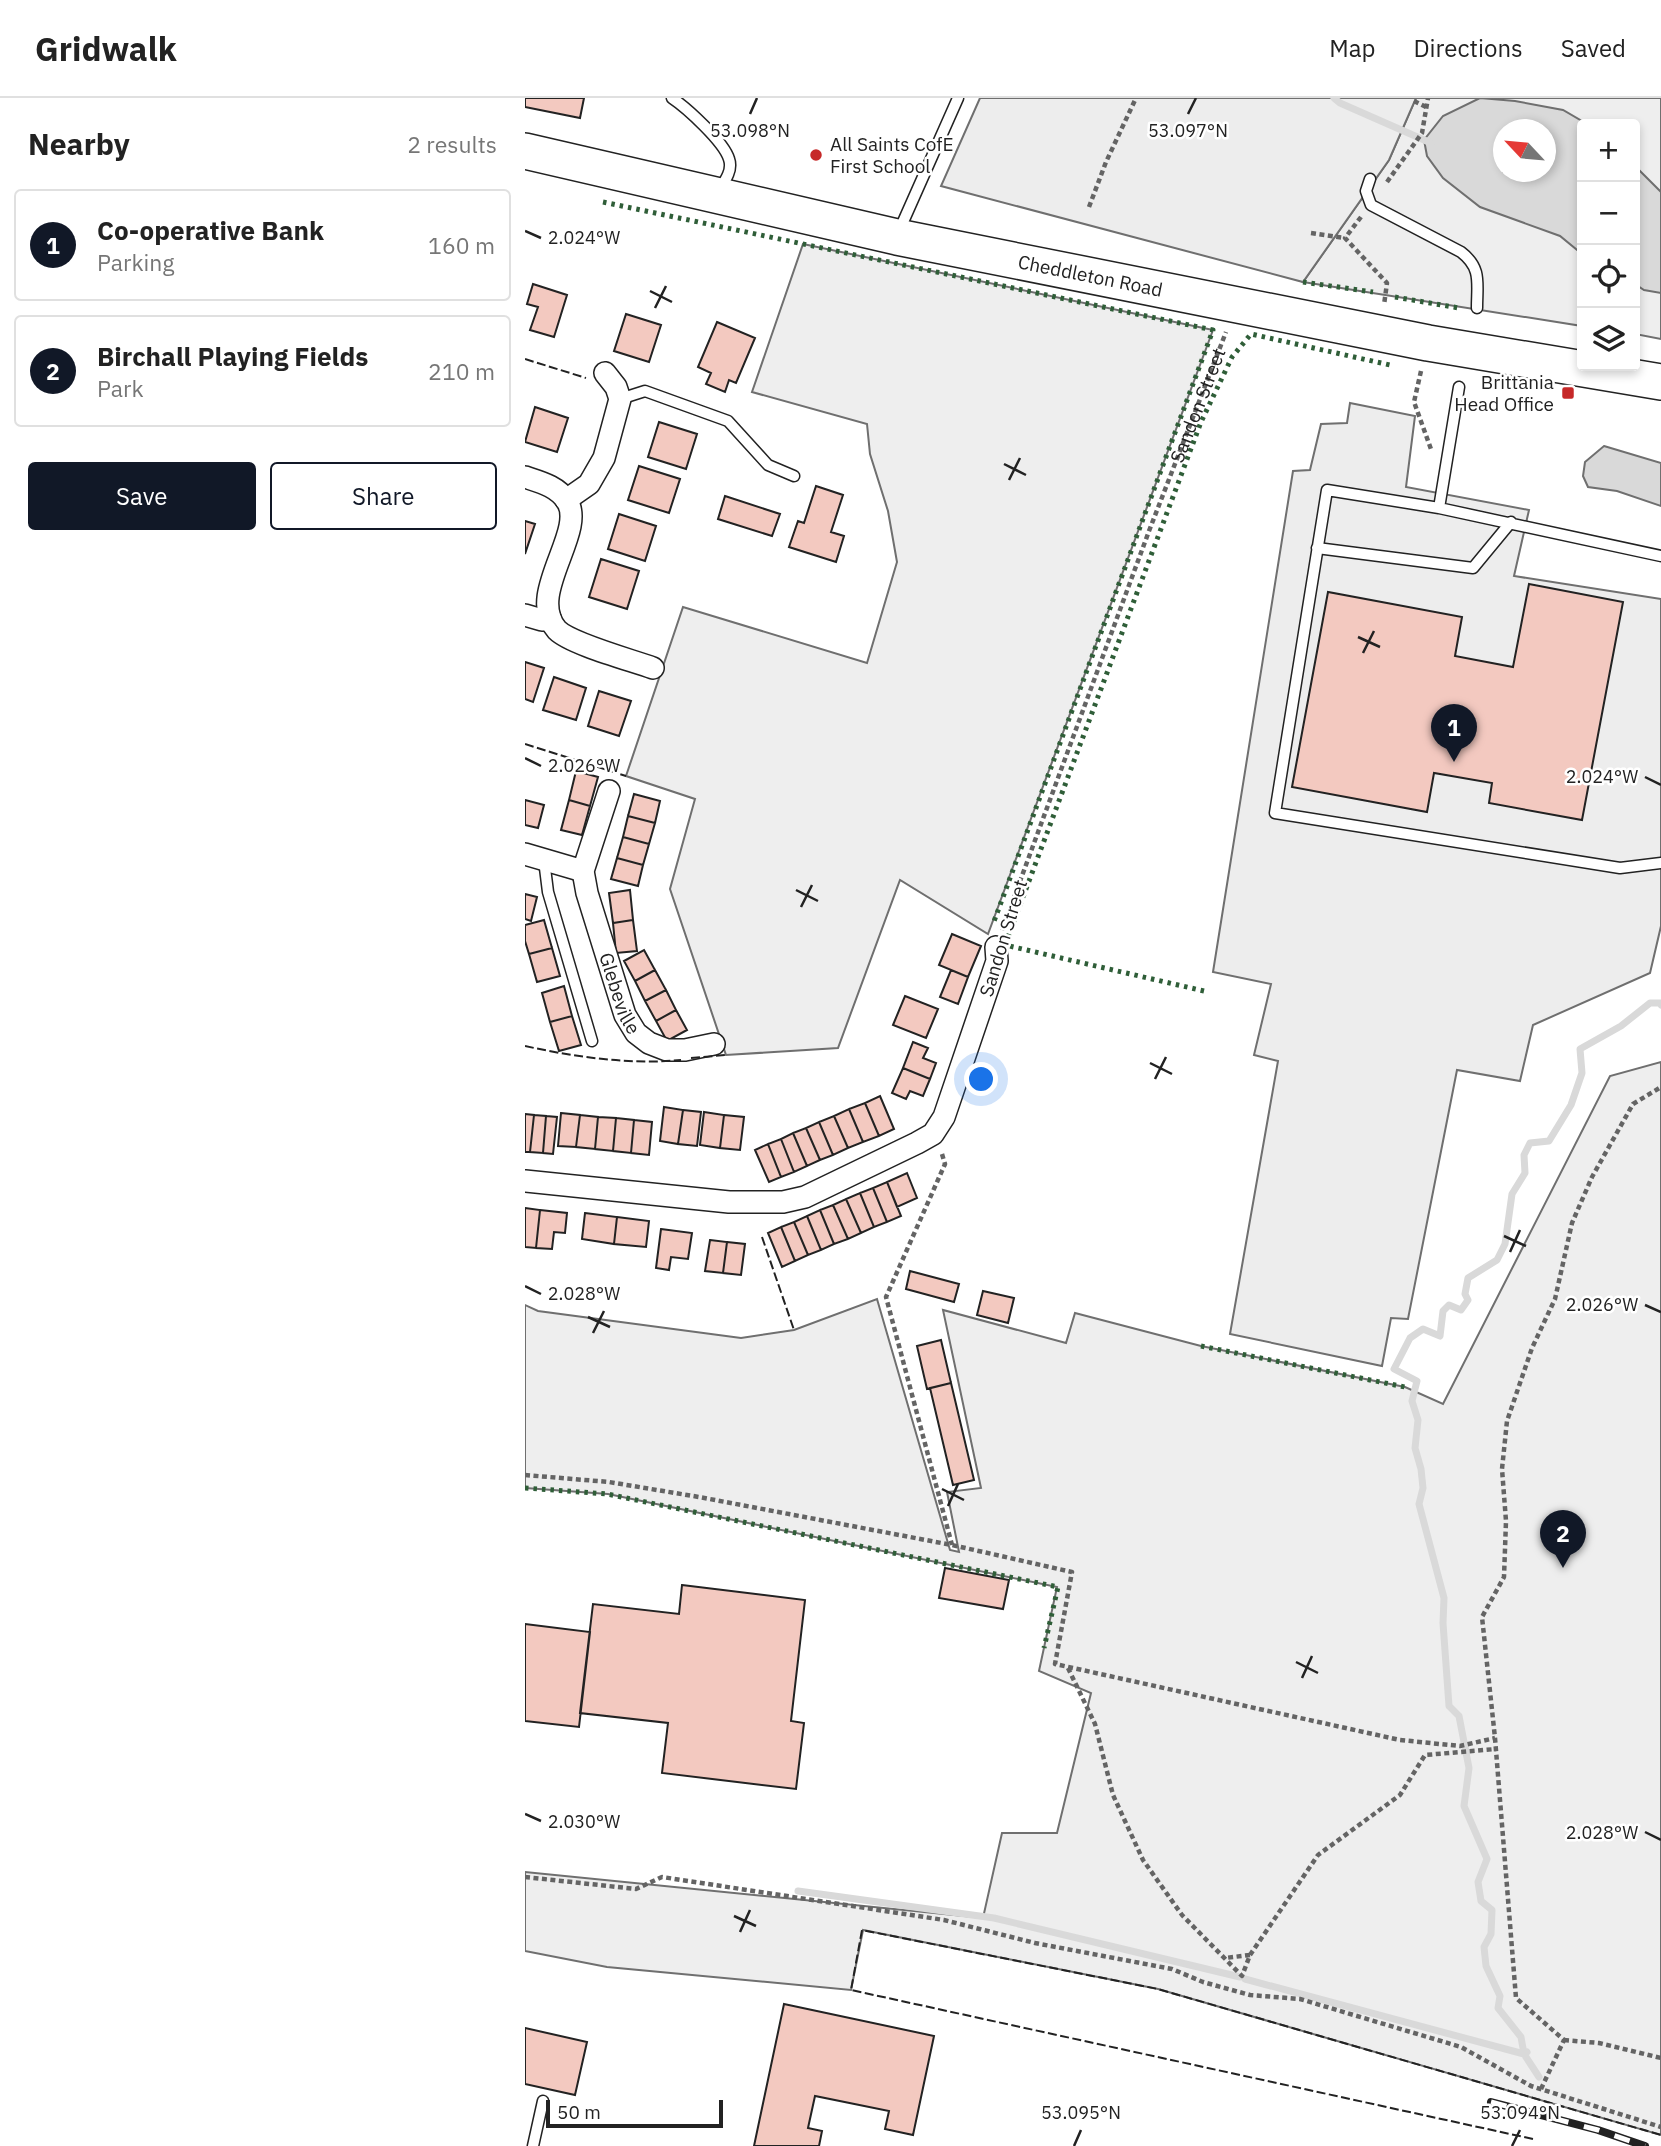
<!DOCTYPE html>
<meta charset="utf-8">
<style>
body{margin:0;font-family:"IBM Plex Sans",sans-serif;background:#f6f6f6;color:#222}
.controls{position:absolute;right:21px;top:21px;display:grid;overflow:hidden;border-radius:7px;box-shadow:0 4px 10px #0003}
.controls button{width:63px;height:63px;display:grid;place-items:center;padding:0;border:0;border-bottom:2px solid #e0e0e0;background:#fff;color:#222;font:35px sans-serif}
.compass{position:absolute;left:968px;top:21px;width:63px;height:63px;border-radius:50%;background:#fff;box-shadow:0 4px 10px #0003;rotate:296deg}
.scale{position:absolute;left:21px;bottom:18px;width:177px;box-sizing:border-box;padding-left:7px;border:4px solid #222;border-top:0;font-size:19px;line-height:24px;white-space:nowrap;color:#222;-webkit-text-stroke:5px #fff;paint-order:stroke}
.you{position:absolute;left:457px;top:982px;width:24px;height:24px;margin:-18px;border:5px solid #fff;border-radius:50%;background:#1a73e8;box-shadow:0 0 0 10px #1a73e833}
.badge{display:grid;place-items:center;width:46px;height:46px;border-radius:50%;background:#111827;color:#fff;font-size:23px;font-weight:700}
.pin{position:absolute;translate:-50% -58px;filter:drop-shadow(0 2px 4px #0008)}
.pin::after{content:'';position:absolute;top:37px;width:24px;height:21px;background:inherit;clip-path:polygon(0 0,100% 0,50% 100%)}
.list{margin:0;padding:0;list-style:none}
h2{display:flex;justify-content:space-between;align-items:center;height:91px;margin:0;padding:0 28px;font-size:30px}
h2 small{font-size:23px;font-weight:400;color:#767676}
.list li{display:grid;grid-template-columns:46px 1fr auto;gap:21px;align-items:center;box-sizing:border-box;height:112px;margin:0 14px 14px;padding:0 14px;border:2px solid #e0e0e0;border-radius:7px}
.list b{display:block;font-size:26px;white-space:nowrap}
.list p{margin:0;font-size:23px;white-space:nowrap;color:#767676}
.list em{font-size:23px;font-style:normal;color:#767676}
.actions{display:flex;gap:14px;padding:21px 28px}
.actions a{flex:1;padding:16px 0;border:2px solid #111827;border-radius:7px;text-align:center;font-size:24px;color:#111827}
.actions .main{background:#111827;color:#fff}
.icon{flex:none;width:38px;height:38px;fill:none;stroke:currentColor;stroke-width:2;stroke-linecap:round;stroke-linejoin:round}
.map{position:relative;flex:none;width:1136px;height:2048px;overflow:hidden}
header{display:flex;align-items:center;gap:42px;box-sizing:border-box;height:98px;padding:0 35px;background:#fff;border-bottom:2px solid #e0e0e0}
header strong{font-size:33px}
nav{display:flex;gap:38px;margin-inline-start:auto;font-size:24px}
main{display:flex}
aside{flex:1;background:#fff}
.map>svg:first-child{display:block}
</style>
<header>
<strong>Gridwalk</strong>
<nav><a>Map</a><a>Directions</a><a>Saved</a></nav>
</header>
<main>
<aside>
<h2>Nearby<small>2 results</small></h2>
<ul class="list">
<li><span class="badge">1</span><div><b>Co-operative Bank</b><p>Parking</p></div><em>160 m</em></li>
<li><span class="badge">2</span><div><b>Birchall Playing Fields</b><p>Park</p></div><em>210 m</em></li>
</ul>
<div class="actions"><a class="main">Save</a><a>Share</a></div>
</aside>
<div class="map">
<svg width="1136" height="2048" viewBox="0 0 1136 2048">
<rect width="100%" height="100%" fill="#fff"/>
<path fill="#eee" stroke="#6f6f6f" stroke-width="2" fill-rule="evenodd" d="M891 0H1136V241L1110 236V26H1057V228L778 184 864 62ZM978 32H1020V74H978Z
M278 146 688 232 463 836 375 782 313 950 201 957 145 791 170 701 101 678 158 509 342 565 372 464 363 413 345 356 342 326 227 294Z
M1136 964V2037L633 1891 338 1832 326 1892 82 1869 0 1853V1774L458 1820 477 1735H532L566 1595 514 1573 532 1489 83 1396 0 1390V1207L13 1213 216 1240 269 1232 352 1201 425 1452 434 1454 422 1394 456 1390 418 1212 541 1245 550 1215 676 1248 880 1289 918 1306 1085 978Z"/>
<path fill="#ededed" stroke="#6f6f6f" stroke-width="2" d="M455 0H891L864 62 778 184 416 88Z
M825 305 890 318 881 389 1004 412 989 478 1136 501V828L1125 875 1008 927 995 983 932 972 883 1221 866 1220 857 1268 705 1236 753 963 729 957 746 886 688 874 768 373 785 372 796 326 822 325Z"/>
<path fill="#d9d9d9" stroke="#6f6f6f" stroke-width="2" fill-rule="evenodd" d="M955 0 990 3 1038 12 1062 26H1057V156L1035 138 955 109 918 80 902 58 899 42 918 18ZM978 32H1020V74H978Z
M1110 68 1136 94V195L1119 192 1110 186Z
M1079 348 1136 365V408L1092 393 1063 389 1058 378 1060 364Z"/>
<g fill="none" stroke-linecap="round" stroke-linejoin="round">
<path stroke="#d9d9d9" stroke-width="7" d="M809 0 815 5 906 45
M273 1793 469 1820 715 1879
M720 1881 999 1956 1002 1954
M1014 1979 999 1956 996 1939 973 1910 975 1898 961 1868 959 1849 966 1836 967 1812 956 1803 953 1784 962 1761 939 1708 944 1670 934 1618 924 1608 918 1525 919 1500 894 1406 898 1390 896 1371 890 1350 893 1322 887 1303 892 1283 869 1271 885 1240 898 1231 915 1238 918 1213 924 1207 936 1212 943 1202 940 1196 943 1180 972 1162 980 1146 987 1096 1000 1075 999 1057 1005 1045 1024 1043 1046 1007 1057 975 1055 951 1096 928 1125 905H1135L1136 907"/>
</g>
<path fill="#f3c9c0" stroke="#222" stroke-width="2" d="M0 0H59L55 20 0 9Z
M8 186 42 197 29 239 5 232 13 209 2 206Z
M101 216 136 227 124 264 89 253Z
M192 224 230 240 211 285 204 282 200 294 181 286 186 275 173 269Z
M10 309 43 320 32 354 0 344Z
M134 324 172 336 161 371 123 359Z
M114 368 155 381 144 415 103 402Z
M291 388 318 397 306 434 319 438 311 464 264 449 273 423 279 425Z
M200 398 255 416 247 438 193 421Z
M94 416 131 428 120 463 83 451Z
M0 423 10 426 0 456Z
M76 461 114 473 102 511 64 499Z
M1004 486 1098 504 1057 722 964 705 967 685 909 675 902 714 767 689 803 494 937 519 930 558 988 569Z
M0 564 19 570 8 604 0 601Z
M29 579 61 590 51 622 18 612Z
M74 593 106 603 94 638 63 628Z
M51 673 73 679 65 708 44 702Z
M109 696 135 703 130 725 103 718Z
M0 702 19 707 13 730 0 727Z
M44 702 65 708 57 737 36 732Z
M103 718 130 725 124 746 98 739Z
M98 739 124 746 118 767 92 760Z
M92 760 118 767 113 788 86 781Z
M105 792 108 822 88 825 84 795Z
M0 796 12 799 6 823 0 821Z
M19 822 27 850 4 856 0 843V827Z
M108 822 112 853 91 855 88 825Z
M427 836 456 848 443 879 414 867Z
M27 850 35 878 12 884 4 856Z
M119 852 130 872 110 883 99 863Z
M130 872 141 892 120 903 110 883Z
M426 872 443 879 433 906 415 899Z
M39 888 47 918 25 924 17 895Z
M141 892 151 912 131 923 120 903Z
M380 898 413 911 401 940 368 927Z
M151 912 162 932 142 943 131 923Z
M47 918 56 947 34 953 25 924Z
M388 944 403 950 398 960 411 965 405 981 378 970Z
M378 970 405 981 398 998 385 993 381 1001 367 995Z
M355 998 369 1031 354 1038 340 1005Z
M340 1005 354 1038 338 1044 324 1011Z
M139 1009 158 1012 153 1046 135 1043Z
M324 1011 338 1044 323 1050 309 1018Z
M158 1012 176 1014 172 1048 153 1046Z
M179 1014 199 1017 195 1050 175 1047Z
M36 1015 55 1017 51 1049 33 1048Z
M0 1016 9 1017 5 1054H0Z
M9 1017 21 1018 18 1055 5 1054Z
M55 1017 73 1019 70 1051 51 1049Z
M199 1017 219 1019 215 1052 195 1050Z
M21 1018 32 1019 28 1056 18 1055Z
M309 1018 323 1050 308 1057 294 1024Z
M73 1019 91 1020 88 1053 70 1051Z
M91 1020 109 1022 106 1055 88 1053Z
M109 1022 127 1024 124 1057 106 1055Z
M294 1024 308 1057 295 1062 281 1030Z
M281 1030 295 1062 282 1068 268 1035Z
M268 1035 282 1068 269 1074 256 1041Z
M256 1041 269 1074 256 1079 243 1046Z
M243 1046 256 1079 244 1084 230 1052Z
M382 1075 392 1100 372 1109 362 1084Z
M362 1084 376 1118 362 1124 348 1090Z
M348 1090 362 1124 349 1129 335 1095Z
M335 1095 349 1129 336 1135 321 1101Z
M321 1101 336 1135 323 1141 308 1107Z
M308 1107 323 1141 309 1146 295 1112Z
M0 1110 15 1112 11 1150 0 1149Z
M15 1112 42 1115 40 1135 29 1134 27 1151 11 1150Z
M295 1112 309 1146 296 1152 282 1118Z
M60 1115 92 1119 89 1146 57 1141Z
M282 1118 296 1152 283 1157 269 1124Z
M92 1119 124 1123 121 1149 89 1146Z
M269 1124 283 1157 270 1163 256 1129Z
M256 1129 270 1163 257 1169 243 1135Z
M136 1131 167 1135 163 1161 146 1159 144 1172 131 1170Z
M185 1142 202 1144 198 1175 180 1173Z
M202 1144 220 1146 216 1177 198 1175Z
M385 1173 434 1186 429 1204 381 1191Z
M458 1193 489 1200 483 1225 452 1217Z
M416 1242 426 1285 402 1291 392 1248Z
M426 1285 449 1382 428 1387 405 1290Z
M420 1470 484 1482 478 1511 414 1500Z
M157 1487 280 1502 266 1623 279 1625 271 1691 137 1675 143 1625 55 1615 68 1506 154 1516Z
M0 1526 65 1534 54 1629 0 1623Z
M259 1906 409 1938 388 2037 360 2031 364 2013 290 1998 283 2030 297 2033 294 2048H229Z
M0 1930 62 1944 50 1997 0 1986Z"/>
<g fill="none" stroke-linecap="round" stroke-linejoin="round">
<defs>
<path id="service" d="M147 0C162 10 199 44 204 61 208 72 200 83 194 92
M845 81 841 93 846 107 936 154C957 170 952 185 952 210
M374 133 433 0
M95 301 120 293 203 323 243 367 269 378
M914 410 934 289
M792 450 948 470 986 424
M1136 458 914 410 802 392 750 715 1095 770 1136 765
M19 762 23 794 67 943
M8 2048 18 2003"/>
<g id="minor">
<path d="M0 379C15 384 32 388 42 403 62 434 0 496 32 532 46 546 106 562 128 570"/>
<path d="M41 402 64 386 79 360 95 301 91 289 80 275"/>
<path d="M0 517 17 522 25 520"/>
<path id="s2" d="M84 693 58 773 62 795 100 917 111 935 124 945 142 952H160L189 946"/>
<path d="M0 756 58 773"/>
<path d="M0 1083 204 1104H258L280 1099 392 1045 408 1036 419 1019 472 863 471 849"/>
</g>
<g id="trunk">
<path id="s3" d="M0 53 372 139 903 245 1136 284"/>
</g>
</defs>
<use href="#service" stroke="#222" stroke-width="13"/>
<use href="#minor" stroke="#222" stroke-width="24"/>
<use href="#trunk" stroke="#222" stroke-width="38"/>
<g stroke="#646464" stroke-width="4.5" stroke-dasharray="5 3.5" stroke-linecap="butt">
<path d="M889 3 901 9"/>
<path d="M862 84 897 35 903 0"/>
<path d="M564 109 581 64 611 0"/>
<path d="M836 119 820 140 862 185 859 207"/>
<path d="M786 135 820 140"/>
<path d="M896 273 889 304 907 354"/>
<path id="s1" d="M477 832 624 433 701 234"/>
<path d="M417 1056 420 1066 361 1199 427 1447"/>
<path d="M0 1377 84 1384 174 1399 427 1447 547 1474 530 1566 875 1642 935 1648 970 1640"/>
<path d="M543 1570 570 1626 588 1697 618 1762 657 1817 717 1878 725 1857 700 1860"/>
<path d="M0 1779 111 1791 137 1779 419 1822 510 1845 647 1871 678 1884 725 1897 775 1901 936 1949 1006 1988 1136 2029"/>
<path d="M725 1857 793 1757 875 1697 900 1657 971 1651"/>
<path d="M1039 1942 1074 1945 1136 1960"/>
<path d="M1016 1991 1039 1942 991 1900 970 1640 957 1519 979 1479 981 1423 977 1371 982 1323 1007 1250 1030 1201 1047 1125 1067 1079 1108 1006 1136 989"/>
</g>
<use href="#service" stroke="#fff" stroke-width="10"/>
<use href="#minor" stroke="#fff" stroke-width="21"/>
<use href="#trunk" stroke="#fff" stroke-width="35"/>
<defs>
<path id="rail" d="M966 2004 1073 2032 1120 2048"/>
</defs>
<use href="#rail" stroke="#222" stroke-width="8"/>
<use href="#rail" stroke="#fff" stroke-width="5" stroke-dasharray="16" stroke-linecap="butt"/>
<path stroke="#2f5e38" stroke-width="5" stroke-dasharray="3.5 5" stroke-linecap="butt" d="M78 104 688 232 468 826
M778 184 848 194
M870 199 934 210
M679 893 480 847 676 324 707 259 726 236 865 267
M676 1248 880 1289
M0 1390 82 1396 533 1489 519 1550"/>
<path stroke="#222" stroke-width="2" stroke-dasharray="9 3.5" stroke-linecap="butt" d="M0 261 61 280
M0 646 101 678
M0 948C50 959 105 967 156 962
M166 960 201 957
M237 1139 269 1232
M1008 2041 326 1892 337 1832 633 1891 1136 2037"/>
</g>
<path fill="none" stroke="#222" stroke-width="2.5" d="M225 16 232 0M663 16 671 0M0 133 16 140M125 193 147 204M130 210 141 188M479 366 501 377M484 382 495 360M833 539 855 549M838 555 849 533M0 660 16 668M1120 679 1136 687M271 792 293 803M276 809 287 787M625 965 647 976M630 981 641 959M979 1138 1001 1148M985 1154 995 1132M0 1188 16 1196M1120 1207 1136 1214M63 1219 85 1229M68 1235 79 1213M417 1391 439 1402M423 1408 433 1386M771 1564 793 1575M777 1580 787 1558M0 1716 16 1723M1120 1734 1136 1742M209 1818 231 1828M215 1834 225 1812M549 2048 556 2032M987 2048 995 2032"/>
<g fill="#c62828" stroke="#fff" stroke-width="2.5">
<circle cx="291" cy="57" r="7"/>
<rect x="1036" y="288" width="14" height="14" rx="3.5"/>
</g>
<g text-anchor="middle" dominant-baseline="central" stroke-width="5" stroke-linejoin="round" paint-order="stroke">
<g font-size="19" fill="#222" stroke="#fff" text-anchor="start">
<text x="305" y="46">All Saints CofE<tspan x="305" dy="22">First School</tspan></text>
<text x="1029" y="284" text-anchor="end">Brittania<tspan x="1029" dy="22">Head Office</tspan></text>
</g>
<g font-size="19" fill="#222" stroke="#fff">
<text stroke="none"><textPath href="#s3" startOffset="579">Cheddleton Road</textPath></text>
<text stroke="none"><textPath href="#s1" startOffset="560">Sandon Street</textPath></text>
<text transform="translate(478 840) rotate(-73)">Sandon Street</text>
<text stroke="none"><textPath href="#s2" startOffset="212">Glebeville</textPath></text>
</g>
</g>
<g font-size="18" text-anchor="middle" fill="#222" stroke="#fff" stroke-width="5" stroke-linejoin="round" paint-order="stroke">
<text x="225" y="39">53.098°N</text>
<text x="663" y="39">53.097°N</text>
<text x="59" y="146">2.024°W</text>
<text x="59" y="674">2.026°W</text>
<text x="1077" y="685">2.024°W</text>
<text x="59" y="1202">2.028°W</text>
<text x="1077" y="1213">2.026°W</text>
<text x="59" y="1730">2.030°W</text>
<text x="1077" y="1741">2.028°W</text>
<text x="556" y="2021">53.095°N</text>
<text x="995" y="2021">53.094°N</text>
</g>
</svg>
<div class="controls">
<button>+</button>
<button>−</button>
<button><svg class="icon" aria-label="locate" viewBox="0 0 24 24"><circle cx="12" cy="12" r="6"/><path d="M12 2v4M12 18v4M2 12h4M18 12h4"/></svg></button>
<button><svg class="icon" aria-label="layers" viewBox="0 0 24 24"><path d="M12 4l9 5-9 5-9-5zM3 14l9 5 9-5"/></svg></button>
</div>
<svg class="compass" viewBox="-18 -18 36 36"><path d="M0-13l5 13h-10z" fill="#e53935"/><path d="M0 13l5-13h-10z" fill="#767676"/></svg>
<div class="scale">50 m</div>
<div class="you"></div>
<div class="pin badge" style="left:929px;top:664px">1</div>
<div class="pin badge" style="left:1038px;top:1470px">2</div>
</div>
</main>
